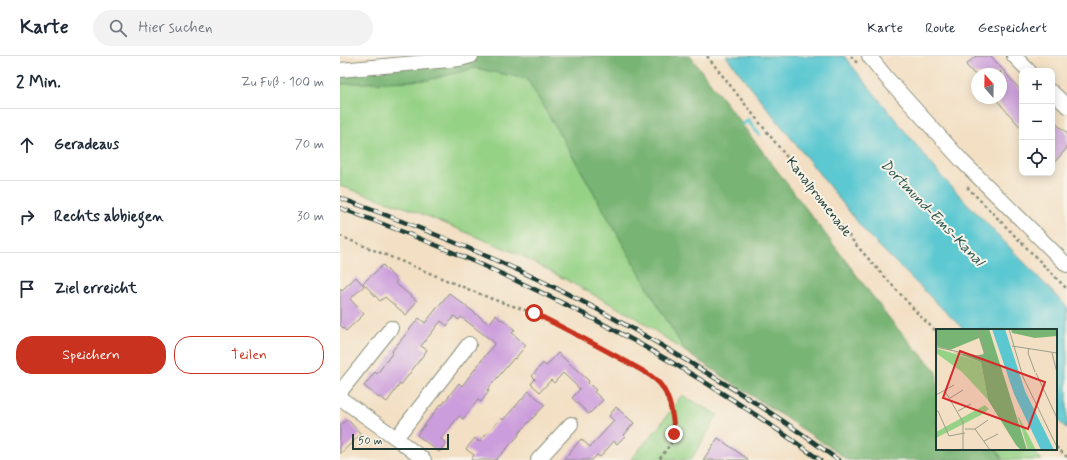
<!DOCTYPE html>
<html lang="de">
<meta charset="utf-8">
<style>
body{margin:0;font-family:Mynerve,sans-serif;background:#f2f2f3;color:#1f2937}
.controls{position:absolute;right:12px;top:12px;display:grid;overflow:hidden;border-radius:8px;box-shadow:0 2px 10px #0003}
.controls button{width:36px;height:36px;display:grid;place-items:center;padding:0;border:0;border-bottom:1px solid #e0e1e3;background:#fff;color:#1f2937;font:20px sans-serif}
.compass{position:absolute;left:631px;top:12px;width:36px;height:36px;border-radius:50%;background:#fff;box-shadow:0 2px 10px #0003;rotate:340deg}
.scale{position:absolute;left:12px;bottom:10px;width:97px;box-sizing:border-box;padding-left:4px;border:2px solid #1f3d34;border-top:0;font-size:11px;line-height:14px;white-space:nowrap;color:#1f3d34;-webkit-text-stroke:3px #f7f3e8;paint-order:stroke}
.stop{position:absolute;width:12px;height:12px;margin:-9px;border:3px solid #c8321e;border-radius:50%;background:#fff}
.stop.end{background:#c8321e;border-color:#fff;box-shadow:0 1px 4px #0008}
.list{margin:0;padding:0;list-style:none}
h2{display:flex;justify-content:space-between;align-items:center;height:52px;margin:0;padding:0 16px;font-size:17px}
h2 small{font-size:13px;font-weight:400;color:#747a83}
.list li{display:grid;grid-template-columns:26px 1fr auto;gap:12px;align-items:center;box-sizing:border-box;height:72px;padding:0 16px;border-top:1px solid #e0e1e3}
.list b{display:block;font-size:15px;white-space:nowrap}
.list em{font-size:13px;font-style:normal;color:#747a83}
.actions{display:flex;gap:8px;padding:12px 16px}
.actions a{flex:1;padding:9px 0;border:1px solid #c8321e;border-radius:16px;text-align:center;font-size:14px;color:#c8321e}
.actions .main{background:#c8321e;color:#fff}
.icon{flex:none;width:22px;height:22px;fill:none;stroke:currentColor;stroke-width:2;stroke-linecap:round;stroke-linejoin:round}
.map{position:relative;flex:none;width:727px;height:404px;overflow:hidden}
header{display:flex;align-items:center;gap:24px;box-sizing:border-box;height:56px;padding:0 20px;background:#fff;border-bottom:1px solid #e0e1e3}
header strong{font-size:19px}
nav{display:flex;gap:22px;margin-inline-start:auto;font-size:14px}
.search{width:280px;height:36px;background:#f2f2f3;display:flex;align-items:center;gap:10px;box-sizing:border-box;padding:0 14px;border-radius:22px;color:#747a83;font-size:15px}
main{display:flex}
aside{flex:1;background:#fff}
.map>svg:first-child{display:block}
</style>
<header>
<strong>Karte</strong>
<div class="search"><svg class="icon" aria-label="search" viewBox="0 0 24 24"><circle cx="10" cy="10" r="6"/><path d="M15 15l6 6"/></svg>Hier suchen</div>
<nav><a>Karte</a><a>Route</a><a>Gespeichert</a></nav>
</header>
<main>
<aside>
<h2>2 Min.<small>Zu Fuß · 100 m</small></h2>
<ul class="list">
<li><svg class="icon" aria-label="ahead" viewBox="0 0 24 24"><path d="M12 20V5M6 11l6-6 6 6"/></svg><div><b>Geradeaus</b></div><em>70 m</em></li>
<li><svg class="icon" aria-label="right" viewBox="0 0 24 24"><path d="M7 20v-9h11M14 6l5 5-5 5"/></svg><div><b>Rechts abbiegen</b></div><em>30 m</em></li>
<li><svg class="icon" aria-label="arrive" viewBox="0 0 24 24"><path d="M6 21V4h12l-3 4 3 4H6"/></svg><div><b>Ziel erreicht</b></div></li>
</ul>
<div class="actions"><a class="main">Speichern</a><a>Teilen</a></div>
</aside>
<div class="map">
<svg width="727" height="404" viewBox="0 0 727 404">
<rect width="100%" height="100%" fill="#f7f3e8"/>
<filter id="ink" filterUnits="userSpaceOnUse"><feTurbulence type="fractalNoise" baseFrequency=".025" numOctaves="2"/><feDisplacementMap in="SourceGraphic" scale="8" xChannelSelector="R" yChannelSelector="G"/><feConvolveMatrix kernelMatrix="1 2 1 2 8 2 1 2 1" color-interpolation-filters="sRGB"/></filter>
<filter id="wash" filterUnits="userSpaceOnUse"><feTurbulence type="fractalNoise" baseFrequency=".012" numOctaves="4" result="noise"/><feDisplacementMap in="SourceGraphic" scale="16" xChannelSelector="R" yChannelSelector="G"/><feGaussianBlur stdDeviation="0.9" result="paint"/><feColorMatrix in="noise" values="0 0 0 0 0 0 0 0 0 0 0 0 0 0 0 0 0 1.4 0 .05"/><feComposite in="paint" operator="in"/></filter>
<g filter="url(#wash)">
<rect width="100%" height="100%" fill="#f3dfc3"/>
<path fill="#96d286" stroke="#5a885d" d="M135 12 187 23 238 109 317 248 346 296 295 261 178 198 70 153 0 130V28L88 24Z
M342 339 378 359 351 404H290L317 373Z
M656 393H691L702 404H664Z"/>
<path fill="#78b473" stroke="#4c7854" d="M85 0H350L556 271 597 316V393H656L663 404H507L488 390 346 296 317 248 238 109 187 23 135 12 88 24 0 28V10Z"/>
<path fill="#5bc8d1" stroke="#3d8282" d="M386 0H504L602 121 727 251V373L716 362V274H624L527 178Z"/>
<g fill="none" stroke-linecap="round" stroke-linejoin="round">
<path stroke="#5bc8d1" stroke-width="4" d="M403 68 408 64 419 78"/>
</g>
<g id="blocks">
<path fill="#cc9ddc" d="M636 0H651L682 36V73L655 42H661V15L658 18H634L626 9Z
M712 64 727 77V92L712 109Z
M43 209 57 225 55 227 77 245 66 259 45 241 40 245 23 227Z
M16 221 24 230 10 243 24 258 6 275 0 269V232L2 234Z
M109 237 149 268 156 259 161 264 162 263 175 274 172 277 186 289 175 303 174 302 147 334 149 335 141 346 138 344 123 363 119 360 101 383 106 387 99 396 77 379 101 348 102 349 119 327 122 330 155 287 121 261 119 264 114 260 107 270 101 265 81 290 87 294 61 329 60 328 47 346 40 341 39 342 24 330 35 316 37 318 53 296 52 295 79 262 85 267Z
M218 297 249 325 248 327 256 334 254 336 263 344 249 358 232 342 240 333 223 317 214 327 211 324 200 336 191 328 195 323 192 320 203 307 206 310Z
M189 335 205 349 178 378 179 379 156 404H131L134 399 126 393 135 382 139 386 161 362 163 364Z
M276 351 294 367 284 379 285 380 277 388 274 385 260 401 257 399 252 404H223L241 383 250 391 274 365 269 360Z
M7 363 21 378 0 398V370Z
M378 382 409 404H363Z"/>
</g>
</g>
<g filter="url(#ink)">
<use href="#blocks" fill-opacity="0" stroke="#898e7c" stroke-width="1"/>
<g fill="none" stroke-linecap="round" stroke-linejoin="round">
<defs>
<path id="minor" d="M529 0 546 21 623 106 727 209
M674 0 689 15
M0 14 120 3 131 0
M712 36 727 50
M0 336 51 272
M0 342 56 382 84 404
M56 382 129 288
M198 404 231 368"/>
</defs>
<use href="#minor" stroke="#898e7c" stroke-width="16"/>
<path stroke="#898e7c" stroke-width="2.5" stroke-dasharray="3 3" stroke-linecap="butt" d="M367 0 517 190 580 260 597 276
M511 0 517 7
M627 131 727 233
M0 180 152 243 194 257 236 278 309 319 320 328 326 340 334 366V378L331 387 319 404
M716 391 727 401"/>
<use href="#minor" stroke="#fff" stroke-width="14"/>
<defs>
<path id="rail" d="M0 142C97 177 194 217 284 268 310 282 336 298 362 314 409 342 454 371 498 404
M0 152C169 213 335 297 480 404"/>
</defs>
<use href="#rail" stroke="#1f3d34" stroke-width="4.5"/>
<use href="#rail" stroke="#f7f3e8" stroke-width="3" stroke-dasharray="9" stroke-linecap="butt"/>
</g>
</g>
<g fill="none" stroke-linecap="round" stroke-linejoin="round" filter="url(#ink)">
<path stroke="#c8321e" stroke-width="5" d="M194 257C226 273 256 289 287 306 297 312 312 318 320 328 330 340 334 362 334 378"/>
</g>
<g text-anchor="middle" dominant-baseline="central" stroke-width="4" stroke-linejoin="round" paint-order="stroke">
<g font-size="14" fill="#1f3d34" stroke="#f7f3e8">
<text transform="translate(479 141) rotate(52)">Kanalpromenade</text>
</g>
<g font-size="15" font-style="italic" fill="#2b5953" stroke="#f7f3e8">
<text transform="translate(592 157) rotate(46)">Dortmund-Ems-Kanal</text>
</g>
</g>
<g transform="translate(596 273)">
<rect width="121" height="121" fill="#f3dfc3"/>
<path d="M0 19 45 33 52 71 26 43 0 24ZM49 76 53 80 45 86 0 109V103ZM82 88H83L100 121H92Z" fill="#96d286"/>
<path d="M0 0H53L91 121H85L80 116 52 71 45 33 17 23 38 27 48 25 43 9 14 21 0 17ZM75 0H121V7L99 9 76 4Z" fill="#78b473"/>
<path d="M56 0H69L89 62 118 121H105L78 65Z" fill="#5bc8d1"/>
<path fill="none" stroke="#9e9e8a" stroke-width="1" d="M73 0 87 48 121 118M76 17 121 24M0 18 46 28 49 23 42 0M93 19 92 24 99 43M116 24 121 44M100 44 121 89M9 62 27 93V121M0 66 18 56M14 69 27 61M22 82 35 75M0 83 2 82 13 107 29 104M29 100H39L54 121M39 100 52 91M48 112 62 105"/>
<path fill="#d62828" fill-opacity="0.15" stroke="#d62828" stroke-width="2" d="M24 22 109 53 92 100 7 69Z"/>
<rect width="121" height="121" fill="none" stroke="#1f3d34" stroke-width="2"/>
</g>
</svg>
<div class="controls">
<button>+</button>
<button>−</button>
<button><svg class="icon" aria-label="locate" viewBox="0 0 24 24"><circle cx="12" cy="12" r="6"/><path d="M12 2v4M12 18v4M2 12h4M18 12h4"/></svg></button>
</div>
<svg class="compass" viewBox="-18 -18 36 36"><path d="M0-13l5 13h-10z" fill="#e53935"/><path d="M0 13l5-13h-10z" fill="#747a83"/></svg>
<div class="scale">50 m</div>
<div class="stop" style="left:194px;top:257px"></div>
<div class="stop end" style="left:334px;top:378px"></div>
</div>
</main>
